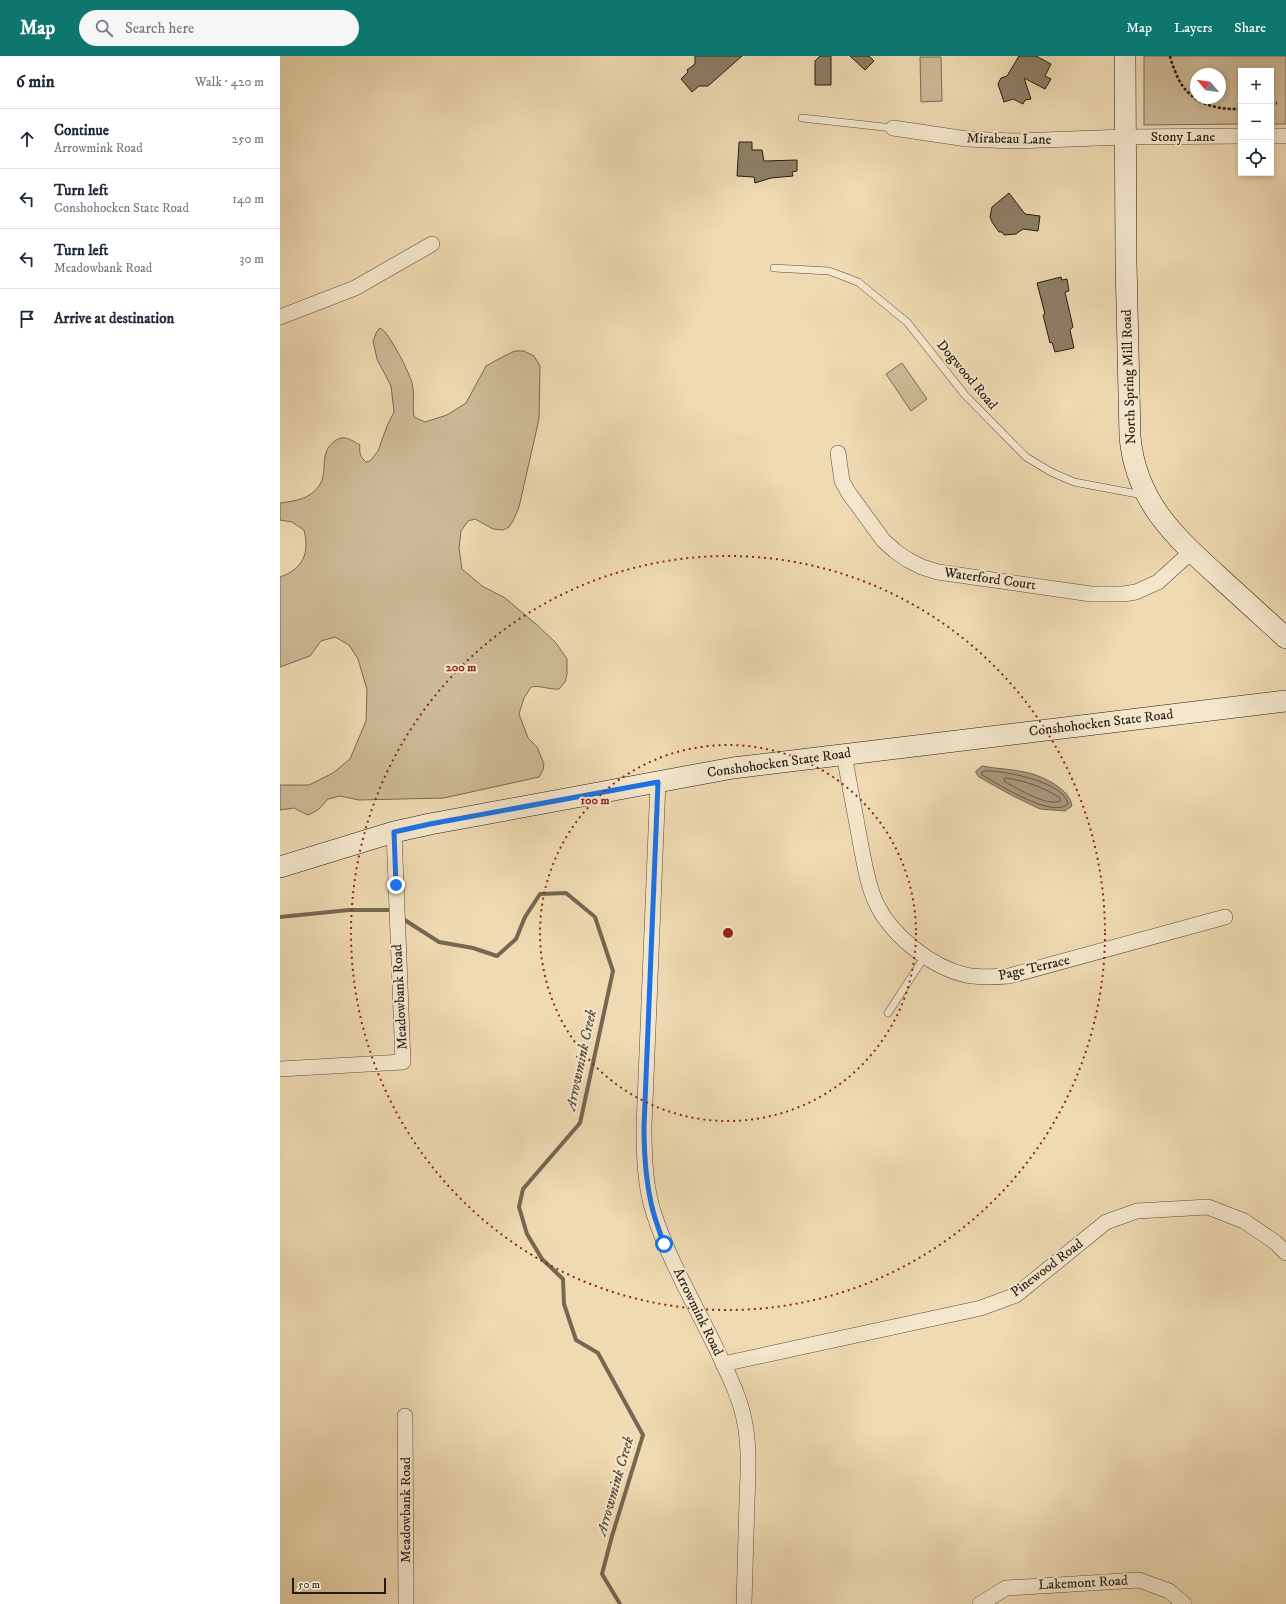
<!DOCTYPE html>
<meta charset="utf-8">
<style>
body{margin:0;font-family:"IM FELL DW Pica",serif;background:#f6f6f7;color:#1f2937}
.controls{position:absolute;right:12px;top:12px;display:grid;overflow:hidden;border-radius:0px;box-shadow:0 2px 6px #0003}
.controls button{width:36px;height:36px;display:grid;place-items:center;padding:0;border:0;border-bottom:1px solid #e0e1e3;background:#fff;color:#1f2937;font:20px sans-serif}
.compass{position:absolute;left:910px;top:12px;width:36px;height:36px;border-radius:50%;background:#fff;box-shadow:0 2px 6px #0003;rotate:299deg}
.scale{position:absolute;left:12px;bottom:10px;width:94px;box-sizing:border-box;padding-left:4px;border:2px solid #251b13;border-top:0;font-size:11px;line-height:14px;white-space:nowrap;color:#251b13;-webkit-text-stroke:3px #f5e7cd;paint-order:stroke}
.stop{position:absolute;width:12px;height:12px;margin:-9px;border:3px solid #1a73e8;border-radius:50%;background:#fff}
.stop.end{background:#1a73e8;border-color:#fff;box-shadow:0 1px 4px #0008}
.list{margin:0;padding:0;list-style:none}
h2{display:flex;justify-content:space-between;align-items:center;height:52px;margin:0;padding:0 16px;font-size:17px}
h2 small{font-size:13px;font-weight:400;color:#747a83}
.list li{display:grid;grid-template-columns:26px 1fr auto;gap:12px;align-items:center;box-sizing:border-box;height:60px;padding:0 16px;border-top:1px solid #e0e1e3}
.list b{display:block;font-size:15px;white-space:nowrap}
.list p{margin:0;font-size:13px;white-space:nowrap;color:#747a83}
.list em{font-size:13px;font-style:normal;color:#747a83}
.icon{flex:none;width:22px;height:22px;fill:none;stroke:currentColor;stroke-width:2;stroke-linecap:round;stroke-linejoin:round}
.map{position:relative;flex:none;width:1006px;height:1548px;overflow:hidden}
header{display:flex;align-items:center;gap:24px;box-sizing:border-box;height:56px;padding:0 20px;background:#0f766e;color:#fff}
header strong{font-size:19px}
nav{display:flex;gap:22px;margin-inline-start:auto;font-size:14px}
.search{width:280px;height:36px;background:#f6f6f7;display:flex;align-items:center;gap:10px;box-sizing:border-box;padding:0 14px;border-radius:22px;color:#747a83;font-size:15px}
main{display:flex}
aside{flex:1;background:#fff}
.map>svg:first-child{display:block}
</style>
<header>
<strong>Map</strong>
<div class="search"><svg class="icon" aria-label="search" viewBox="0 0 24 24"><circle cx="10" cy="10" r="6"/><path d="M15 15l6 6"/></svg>Search here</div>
<nav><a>Map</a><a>Layers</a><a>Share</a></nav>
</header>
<main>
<aside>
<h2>6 min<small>Walk · 420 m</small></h2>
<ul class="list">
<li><svg class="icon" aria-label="ahead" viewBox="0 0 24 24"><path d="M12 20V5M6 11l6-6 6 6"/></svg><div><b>Continue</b><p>Arrowmink Road</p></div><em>250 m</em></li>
<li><svg class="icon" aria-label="left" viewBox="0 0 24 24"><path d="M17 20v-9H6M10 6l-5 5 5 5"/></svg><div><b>Turn left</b><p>Conshohocken State Road</p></div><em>140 m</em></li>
<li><svg class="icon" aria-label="left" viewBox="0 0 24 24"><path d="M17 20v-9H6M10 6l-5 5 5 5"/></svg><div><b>Turn left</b><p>Meadowbank Road</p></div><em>30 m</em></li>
<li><svg class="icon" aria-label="arrive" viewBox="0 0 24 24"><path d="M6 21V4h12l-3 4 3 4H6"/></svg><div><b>Arrive at destination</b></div></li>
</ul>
</aside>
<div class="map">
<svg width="1006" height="1548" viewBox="0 0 1006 1548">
<rect width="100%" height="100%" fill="#efdab2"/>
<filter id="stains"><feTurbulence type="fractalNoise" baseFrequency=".005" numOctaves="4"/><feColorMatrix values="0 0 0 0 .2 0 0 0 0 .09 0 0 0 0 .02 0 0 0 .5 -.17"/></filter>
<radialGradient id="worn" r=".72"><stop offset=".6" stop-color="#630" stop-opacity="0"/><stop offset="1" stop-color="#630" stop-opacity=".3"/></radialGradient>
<path fill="#cdba97" stroke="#796a55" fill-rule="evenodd" d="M864 0H1006V68H991V15H961V68L864 69ZM916 18H940V42H916Z
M640 1H661L662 45 641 46Z
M100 272C108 274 130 318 132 327 135 339 132 351 134 361L145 366 167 359 186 347 206 310 224 300 235 295H244L254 300 260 310 259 363 239 451 233 465 229 471 223 474 213 473 195 463 188 465 181 475 179 492 182 513 202 530 225 542 256 568 276 587 287 603V618L285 626 279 633C269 634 261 629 251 631L244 642 239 658 248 682 257 691 264 708 263 714 259 721 164 742 79 744 60 740 48 743 38 754 28 759 14 752 0 754V729H29L53 717 70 703 86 665 87 634 78 603 69 589 55 581 41 585 30 600 0 611V521C23 513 30 497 24 474L12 466 0 464V447C15 445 30 443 39 430 49 416 38 396 55 385 64 378 71 384 80 389 79 396 80 401 86 406L90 405 98 395 107 370 114 356 111 330 97 303 93 285 97 275Z
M622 307 647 343 631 355 606 318Z"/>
<path fill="#aa997c" stroke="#756752" d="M702 710C717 713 734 713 749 717 764 721 790 733 792 750L785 755 760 753 733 740 699 721 696 717V715Z"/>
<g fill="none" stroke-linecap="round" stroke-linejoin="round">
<path stroke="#685a48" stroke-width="1" d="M705 715C723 714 785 726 788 748 772 763 718 728 702 719V716Z
M726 722C746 725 763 731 780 742V745C767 751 737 732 725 726L724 723Z"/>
<path stroke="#756752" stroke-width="4" d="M0 861 69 854H109L113 857
M120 861 159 886 193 892 217 900 236 883 245 861 260 838 286 837 315 861 333 915 300 1067 243 1133 239 1151 247 1178 262 1203 283 1223 284 1248 296 1284 318 1297 363 1379 332 1480 322 1518 340 1548"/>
</g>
<path fill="#8e7e66" stroke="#251b13" d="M415 0H462L428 30H419L412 36 401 23 408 16 407 14 415 8Z
M540 0H551V29H535V5Z
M570 0H589L594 5 585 14Z
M739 0H756L771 8 765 20 771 23 765 33 744 22 751 43 745 44 743 48 733 43 724 46 718 28 721 22 727 20Z
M459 86H472V94H482L484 105 517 104V115L512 116 513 120 491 122 475 127 474 121 457 120Z
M729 137 745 158 760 160 758 175 743 173 736 178 724 179 722 176H719L712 166 710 161 712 151Z
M781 221 782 224 787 223 789 235 785 236 793 271 790 274 794 292 775 296 772 286 770 287 763 259 765 258 757 227Z"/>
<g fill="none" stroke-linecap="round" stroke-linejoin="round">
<defs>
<path id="lane" d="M522 62 613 72
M494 212 549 215 578 226 627 266 685 339 746 401 771 416 794 426 863 439
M608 957 645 900"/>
<path id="street" d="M613 72 687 83 733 85 845 81 961 80
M991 80H1006
M0 261 75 232 152 188
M558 397 562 425 568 436 603 484 615 495 628 504 642 511 658 516 811 538H843L856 536 878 526 911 496
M564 698C569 727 575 756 580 785 584 805 587 827 596 847 611 879 651 911 686 919 700 922 715 921 729 920L945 861
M378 726 364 1071C364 1100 365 1131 374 1158 389 1204 414 1247 435 1290 446 1314 459 1338 464 1363 470 1390 468 1418 467 1445 466 1479 465 1514 464 1548
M0 1013 123 1006 114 776
M443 1308 701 1252 736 1239 826 1166 857 1155 928 1151 964 1165 995 1186 1006 1197
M125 1360 126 1548
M700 1548 726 1532 859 1524 889 1535 904 1548"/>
<path id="secondary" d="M845 0 846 206 850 381C856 445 893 479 938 520 961 541 983 561 1006 582
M0 811 114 776 150 768 453 712 1006 645"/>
</defs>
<use href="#lane" stroke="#584b3b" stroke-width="8"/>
<use href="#street" stroke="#584b3b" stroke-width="16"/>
<use href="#secondary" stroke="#251b13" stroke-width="22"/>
<path stroke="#251b13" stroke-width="2.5" stroke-dasharray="3 2" stroke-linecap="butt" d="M890 0C891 5 893 10 895 15 906 45 930 54 961 53
M991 48 997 47"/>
<use href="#lane" stroke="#f5e7cd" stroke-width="7"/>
<use href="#street" stroke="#f5e7cd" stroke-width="15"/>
<use href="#secondary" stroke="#f5e7cd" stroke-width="21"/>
</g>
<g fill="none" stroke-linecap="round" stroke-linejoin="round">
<path stroke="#1a73e8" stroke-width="5" d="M116 829 114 776 150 768 378 726 364 1071C364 1100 366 1128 373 1155 376 1166 380 1177 384 1188"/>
</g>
<g fill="none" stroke="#8f2418" stroke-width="2" stroke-dasharray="2 4">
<circle cx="448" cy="877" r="188"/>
<circle cx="448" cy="877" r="377"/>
</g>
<g text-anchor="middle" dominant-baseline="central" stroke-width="4" stroke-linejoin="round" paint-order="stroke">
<g font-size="14" fill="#251b13" stroke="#f5e7cd">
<text x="903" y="81">Stony Lane</text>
<text transform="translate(729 83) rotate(1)">Mirabeau Lane</text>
<text transform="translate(687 319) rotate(50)">Dogwood Road</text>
<text transform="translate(849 321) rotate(-92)">North Spring Mill Road</text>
<text transform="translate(710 523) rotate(8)">Waterford Court</text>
<text transform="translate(821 667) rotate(-7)">Conshohocken State Road</text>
<text transform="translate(499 707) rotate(-8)">Conshohocken State Road</text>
<text transform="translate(754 912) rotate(-13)">Page Terrace</text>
<text transform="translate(120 941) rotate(-93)">Meadowbank Road</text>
<text transform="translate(767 1212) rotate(-37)">Pinewood Road</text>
<text transform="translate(418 1256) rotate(64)">Arrowmink Road</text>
<text transform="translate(126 1454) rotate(-90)">Meadowbank Road</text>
<text transform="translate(803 1527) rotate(-3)">Lakemont Road</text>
</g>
<g font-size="15" font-style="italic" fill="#5a4d3d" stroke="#f5e7cd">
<text transform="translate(301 1004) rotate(-78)">Arrowmink Creek</text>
<text transform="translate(335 1430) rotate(-74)">Arrowmink Creek</text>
</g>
</g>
<circle cx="448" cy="877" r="6" fill="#8f2418" stroke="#f5e7cd" stroke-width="2"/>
<g font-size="12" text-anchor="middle" font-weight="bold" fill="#8f2418" stroke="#f5e7cd" stroke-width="4" stroke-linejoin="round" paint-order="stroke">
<text x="181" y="615">200 m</text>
<text x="315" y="748">100 m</text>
</g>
<rect width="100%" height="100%" filter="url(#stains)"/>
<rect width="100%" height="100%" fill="url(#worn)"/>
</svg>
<div class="controls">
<button>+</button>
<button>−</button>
<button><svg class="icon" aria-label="locate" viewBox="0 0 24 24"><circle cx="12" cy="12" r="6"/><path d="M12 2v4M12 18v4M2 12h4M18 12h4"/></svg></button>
</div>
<svg class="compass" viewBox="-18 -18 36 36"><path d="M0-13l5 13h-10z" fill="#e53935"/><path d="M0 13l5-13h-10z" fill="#747a83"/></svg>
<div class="scale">50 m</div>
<div class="stop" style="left:384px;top:1188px"></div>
<div class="stop end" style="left:116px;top:829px"></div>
</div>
</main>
